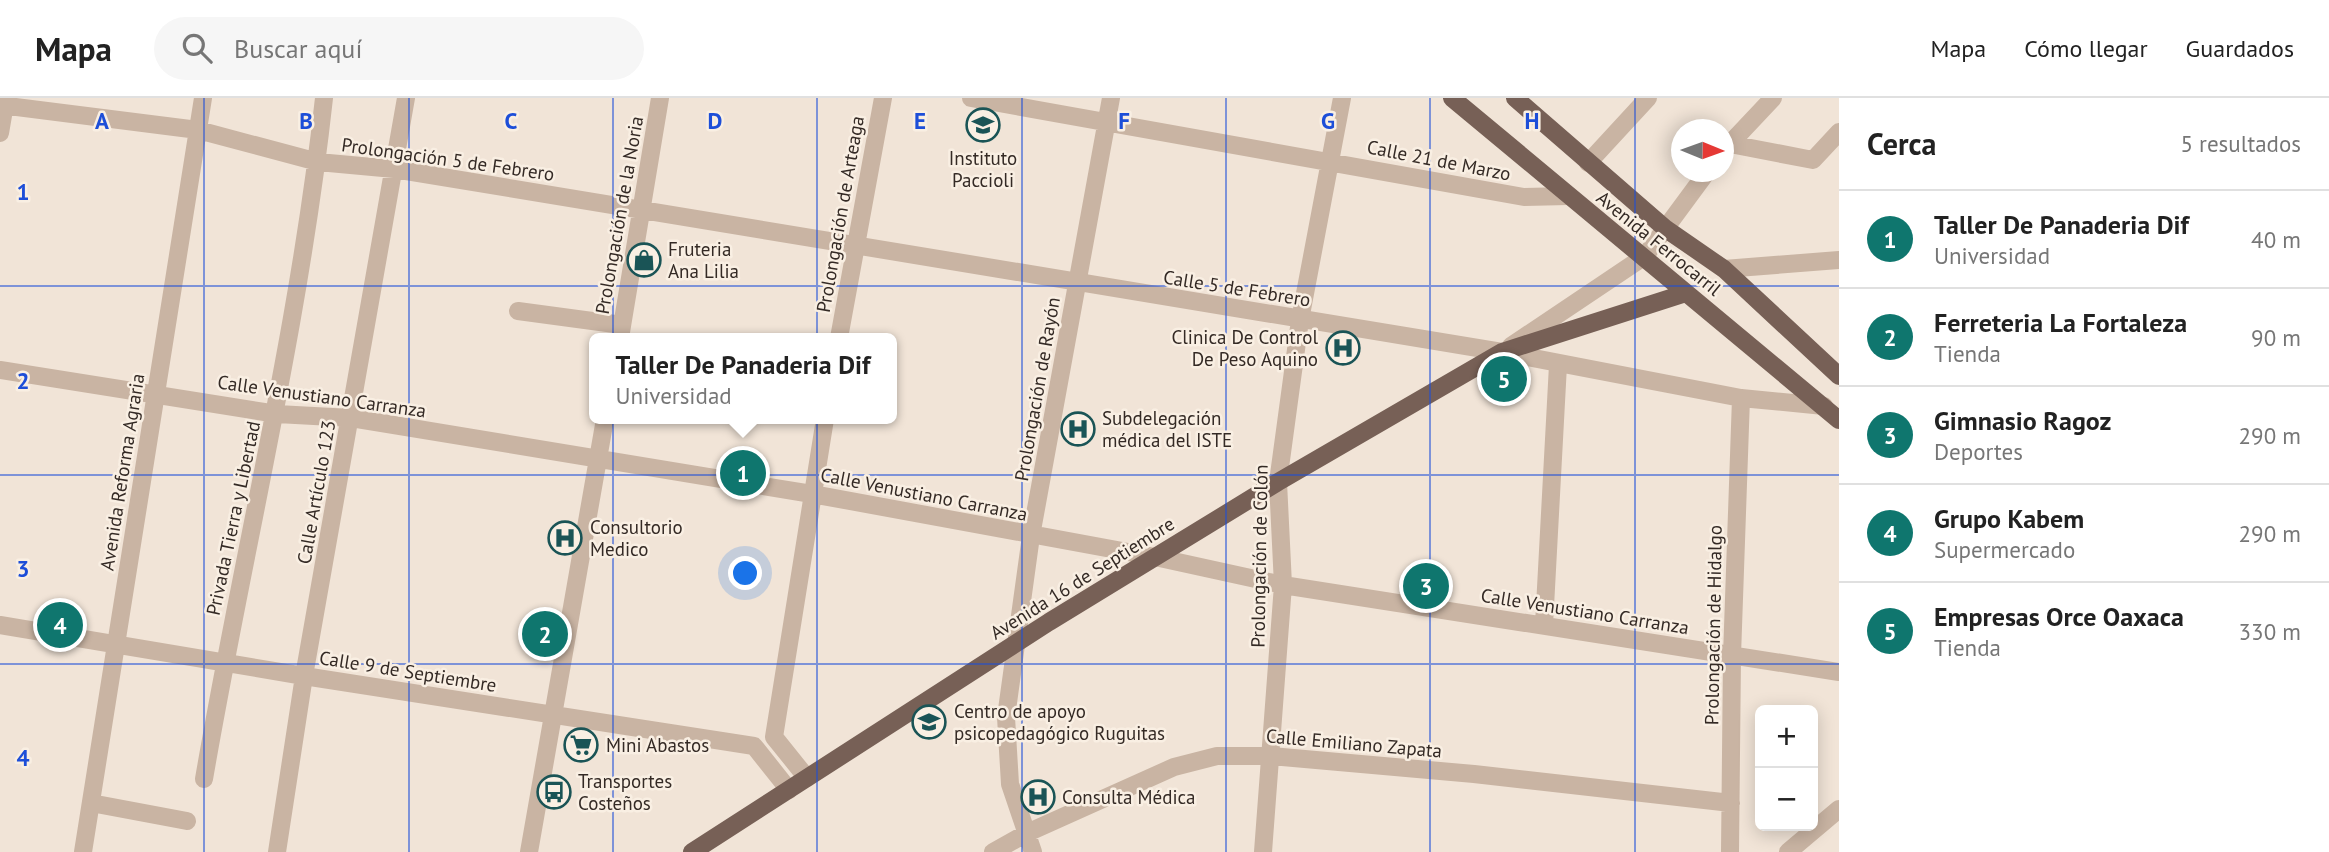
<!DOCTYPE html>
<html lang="es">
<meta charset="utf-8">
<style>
body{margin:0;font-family:"PT Sans",sans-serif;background:#f6f6f6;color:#222}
.controls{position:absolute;right:21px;bottom:21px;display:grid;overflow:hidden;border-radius:10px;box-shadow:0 4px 18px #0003}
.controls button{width:63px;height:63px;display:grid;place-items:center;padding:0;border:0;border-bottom:2px solid #e0e0e0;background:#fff;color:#222;font:35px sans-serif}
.compass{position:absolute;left:1671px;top:21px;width:63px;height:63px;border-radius:50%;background:#fff;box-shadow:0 4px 18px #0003;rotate:91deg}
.you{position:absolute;left:746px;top:476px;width:24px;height:24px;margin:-18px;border:5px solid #fff;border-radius:50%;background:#1a73e8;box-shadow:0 0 0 10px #1a73e833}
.badge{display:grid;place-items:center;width:46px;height:46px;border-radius:50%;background:#0f766e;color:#fff;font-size:23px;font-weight:700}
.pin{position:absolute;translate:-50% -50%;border:4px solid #fff;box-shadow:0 2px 7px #0006}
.popup{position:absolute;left:589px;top:235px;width:308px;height:91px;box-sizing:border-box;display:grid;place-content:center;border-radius:10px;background:#fff;filter:drop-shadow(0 2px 5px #0005);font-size:23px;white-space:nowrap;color:#767676}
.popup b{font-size:26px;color:#222}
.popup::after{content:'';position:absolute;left:50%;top:100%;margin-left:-14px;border:14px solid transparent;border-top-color:#fff}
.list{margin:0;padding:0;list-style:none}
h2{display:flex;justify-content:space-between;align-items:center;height:91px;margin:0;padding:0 28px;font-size:30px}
h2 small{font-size:23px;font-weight:400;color:#767676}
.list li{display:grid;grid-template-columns:46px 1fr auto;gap:21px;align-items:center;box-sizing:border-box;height:98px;padding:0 28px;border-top:2px solid #e0e0e0}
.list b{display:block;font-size:26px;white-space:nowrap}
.list p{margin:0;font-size:23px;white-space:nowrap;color:#767676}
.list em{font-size:23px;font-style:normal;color:#767676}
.icon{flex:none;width:38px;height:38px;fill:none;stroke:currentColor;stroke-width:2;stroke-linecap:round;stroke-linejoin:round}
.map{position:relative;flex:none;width:1839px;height:754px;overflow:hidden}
header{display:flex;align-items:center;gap:42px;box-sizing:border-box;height:98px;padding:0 35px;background:#fff;border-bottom:2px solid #e0e0e0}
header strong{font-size:33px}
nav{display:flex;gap:38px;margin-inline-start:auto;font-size:24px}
.search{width:490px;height:63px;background:#f6f6f6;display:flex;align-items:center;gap:18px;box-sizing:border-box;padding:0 24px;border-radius:38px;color:#767676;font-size:26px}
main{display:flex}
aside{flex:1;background:#fff}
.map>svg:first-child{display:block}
</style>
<header>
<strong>Mapa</strong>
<div class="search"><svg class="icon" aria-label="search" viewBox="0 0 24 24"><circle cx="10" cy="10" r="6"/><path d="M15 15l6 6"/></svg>Buscar aquí</div>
<nav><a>Mapa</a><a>Cómo llegar</a><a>Guardados</a></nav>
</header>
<main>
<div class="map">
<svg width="1839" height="754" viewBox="0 0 1839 754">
<rect width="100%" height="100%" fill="#f1e4d7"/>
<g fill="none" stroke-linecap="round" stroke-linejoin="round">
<path stroke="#c9b4a3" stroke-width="18" d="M971 0 1524 99 1568 98
M0 7 198 32 318 64 394 71 1502 254 1741 300 1824 308
M0 35 6 0
M1730 46 1813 62 1839 34
M1725 51 1773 0
M1588 65 1648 0
M1724 171 1839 162
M518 213 622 227
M620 240 660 0
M839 240 883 0
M1511 248 1645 158 1707 74
M0 272 277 316 351 320 812 396 1155 459 1283 487 1839 574
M0 527 304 578 754 648 789 692
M1544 527 1558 267
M807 680 774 639 825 321
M204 681C243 454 299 230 324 0
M91 705 187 723
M83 754 203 0
M277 754 304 578 406 0
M529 754 605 321
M993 754 1027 735 1174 669 1217 658H1271L1474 676 1731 705
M1033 754 1010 686 1006 619 1031 438 1111 0
M1263 754 1283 487 1278 384 1300 222 1342 0
M1730 754 1732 558 1741 300
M1788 754 1839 711"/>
<path stroke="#776056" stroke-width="18" d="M1452 0 1839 322
M1515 0 1666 131 1724 171 1839 278
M692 754 1049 524 1278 384 1502 254 1686 195"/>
</g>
<path fill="none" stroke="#1d4ed8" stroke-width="2" stroke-opacity="0.55" d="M204 0V754M409 0V754M613 0V754M817 0V754M1022 0V754M1226 0V754M1430 0V754M1635 0V754M0 188H1839M0 377H1839M0 566H1839"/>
<defs>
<symbol id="school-ring" viewBox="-11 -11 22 22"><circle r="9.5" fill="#f9efe3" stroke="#1a5456" stroke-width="1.5"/><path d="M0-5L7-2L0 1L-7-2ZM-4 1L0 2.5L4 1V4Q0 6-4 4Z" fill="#1a5456"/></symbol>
<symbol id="shop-ring" viewBox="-11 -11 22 22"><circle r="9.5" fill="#f9efe3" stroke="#1a5456" stroke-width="1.5"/><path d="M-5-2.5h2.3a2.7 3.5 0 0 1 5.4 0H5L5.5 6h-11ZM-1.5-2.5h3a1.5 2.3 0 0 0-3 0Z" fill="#1a5456"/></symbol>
<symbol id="hospital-ring" viewBox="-11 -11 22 22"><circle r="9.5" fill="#f9efe3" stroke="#1a5456" stroke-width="1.5"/><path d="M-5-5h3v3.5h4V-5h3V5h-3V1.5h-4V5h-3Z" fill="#1a5456"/></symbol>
<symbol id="supermarket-ring" viewBox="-11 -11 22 22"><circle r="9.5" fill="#f9efe3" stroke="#1a5456" stroke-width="1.5"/><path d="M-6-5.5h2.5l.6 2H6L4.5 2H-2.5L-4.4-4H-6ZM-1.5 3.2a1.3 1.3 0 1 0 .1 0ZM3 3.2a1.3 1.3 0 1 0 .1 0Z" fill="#1a5456"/></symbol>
<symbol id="bus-ring" viewBox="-11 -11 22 22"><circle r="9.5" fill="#f9efe3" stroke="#1a5456" stroke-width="1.5"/><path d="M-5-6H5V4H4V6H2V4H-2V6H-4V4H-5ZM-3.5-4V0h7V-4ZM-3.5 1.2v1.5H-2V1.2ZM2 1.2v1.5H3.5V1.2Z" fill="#1a5456"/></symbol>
</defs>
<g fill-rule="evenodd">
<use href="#school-ring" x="964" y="8" width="38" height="38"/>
<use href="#shop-ring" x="625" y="143" width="38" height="38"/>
<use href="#hospital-ring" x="1324" y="231" width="38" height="38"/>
<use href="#hospital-ring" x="1059" y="312" width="38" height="38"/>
<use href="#hospital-ring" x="546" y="421" width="38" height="38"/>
<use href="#school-ring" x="910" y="605" width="38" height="38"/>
<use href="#supermarket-ring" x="562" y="628" width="38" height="38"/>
<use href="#bus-ring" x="535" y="675" width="38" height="38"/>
<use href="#hospital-ring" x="1019" y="680" width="38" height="38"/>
</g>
<g text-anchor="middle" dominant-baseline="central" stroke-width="5" stroke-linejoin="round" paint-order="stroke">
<g font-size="19" fill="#342a25" stroke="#f9efe3" text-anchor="start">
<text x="983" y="60" text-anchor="middle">Instituto<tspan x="983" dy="22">Paccioli</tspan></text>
<text x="668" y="151">Fruteria<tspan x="668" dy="22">Ana Lilia</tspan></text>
<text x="1318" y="239" text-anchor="end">Clinica De Control<tspan x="1318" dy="22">De Peso Aquino</tspan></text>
<text x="1102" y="320">Subdelegación<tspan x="1102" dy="22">médica del ISTE</tspan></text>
<text x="590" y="429">Consultorio<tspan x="590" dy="22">Medico</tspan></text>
<text x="954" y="613">Centro de apoyo<tspan x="954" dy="22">psicopedagógico Ruguitas</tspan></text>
<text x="606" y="647">Mini Abastos</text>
<text x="578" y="683">Transportes<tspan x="578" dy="22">Costeños</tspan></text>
<text x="1062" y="699">Consulta Médica</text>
</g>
<g font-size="19" fill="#342a25" stroke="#f9efe3">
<text transform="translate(448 61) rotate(8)">Prolongación 5 de Febrero</text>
<text transform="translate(1439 62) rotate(11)">Calle 21 de Marzo</text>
<text transform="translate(840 116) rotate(-80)">Prolongación de Arteaga</text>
<text transform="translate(619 117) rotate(-80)">Prolongación de la Noria</text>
<text transform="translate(1659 145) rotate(39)">Avenida Ferrocarril</text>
<text transform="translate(1237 190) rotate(9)">Calle 5 de Febrero</text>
<text transform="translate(1037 291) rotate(-80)">Prolongación de Rayón</text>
<text transform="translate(322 298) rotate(8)">Calle Venustiano Carranza</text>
<text transform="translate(122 374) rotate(-81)">Avenida Reforma Agraria</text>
<text transform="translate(316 394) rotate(-80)">Calle Artículo 123</text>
<text transform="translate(924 396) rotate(11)">Calle Venustiano Carranza</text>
<text transform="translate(233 420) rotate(-78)">Privada Tierra y Libertad</text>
<text transform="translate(1259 458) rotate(-89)">Prolongación de Colón</text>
<text transform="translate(1082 480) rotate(-32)">Avenida 16 de Septiembre</text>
<text transform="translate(1585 513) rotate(9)">Calle Venustiano Carranza</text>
<text transform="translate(1713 527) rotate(-89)">Prolongación de Hidalgo</text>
<text transform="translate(408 573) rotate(9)">Calle 9 de Septiembre</text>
<text transform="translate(1354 645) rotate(5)">Calle Emiliano Zapata</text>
</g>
</g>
<g font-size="23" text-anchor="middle" font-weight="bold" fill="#1d4ed8" stroke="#f9efe3" stroke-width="5" stroke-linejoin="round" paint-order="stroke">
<text x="102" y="31">A</text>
<text x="306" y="31">B</text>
<text x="511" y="31">C</text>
<text x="715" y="31">D</text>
<text x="920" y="31">E</text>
<text x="1124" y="31">F</text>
<text x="1328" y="31">G</text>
<text x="1532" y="31">H</text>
<text x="23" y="102">1</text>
<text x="23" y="291">2</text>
<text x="23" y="479">3</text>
<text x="23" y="668">4</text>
</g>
</svg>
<div class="controls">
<button>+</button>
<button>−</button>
</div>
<svg class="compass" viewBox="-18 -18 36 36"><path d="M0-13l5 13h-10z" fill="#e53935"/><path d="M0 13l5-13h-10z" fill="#767676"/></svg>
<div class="you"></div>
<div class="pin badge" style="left:743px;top:375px">1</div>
<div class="popup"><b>Taller De Panaderia Dif</b>Universidad</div>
<div class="pin badge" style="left:545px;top:536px">2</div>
<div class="pin badge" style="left:1426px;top:488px">3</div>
<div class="pin badge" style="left:60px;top:527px">4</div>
<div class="pin badge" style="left:1504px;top:281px">5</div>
</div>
<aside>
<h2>Cerca<small>5 resultados</small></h2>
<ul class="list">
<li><span class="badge">1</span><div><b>Taller De Panaderia Dif</b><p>Universidad</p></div><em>40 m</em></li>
<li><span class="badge">2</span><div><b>Ferreteria La Fortaleza</b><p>Tienda</p></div><em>90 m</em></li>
<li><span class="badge">3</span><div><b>Gimnasio Ragoz</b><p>Deportes</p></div><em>290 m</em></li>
<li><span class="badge">4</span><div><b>Grupo Kabem</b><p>Supermercado</p></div><em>290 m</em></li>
<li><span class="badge">5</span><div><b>Empresas Orce Oaxaca</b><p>Tienda</p></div><em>330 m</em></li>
</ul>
</aside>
</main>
